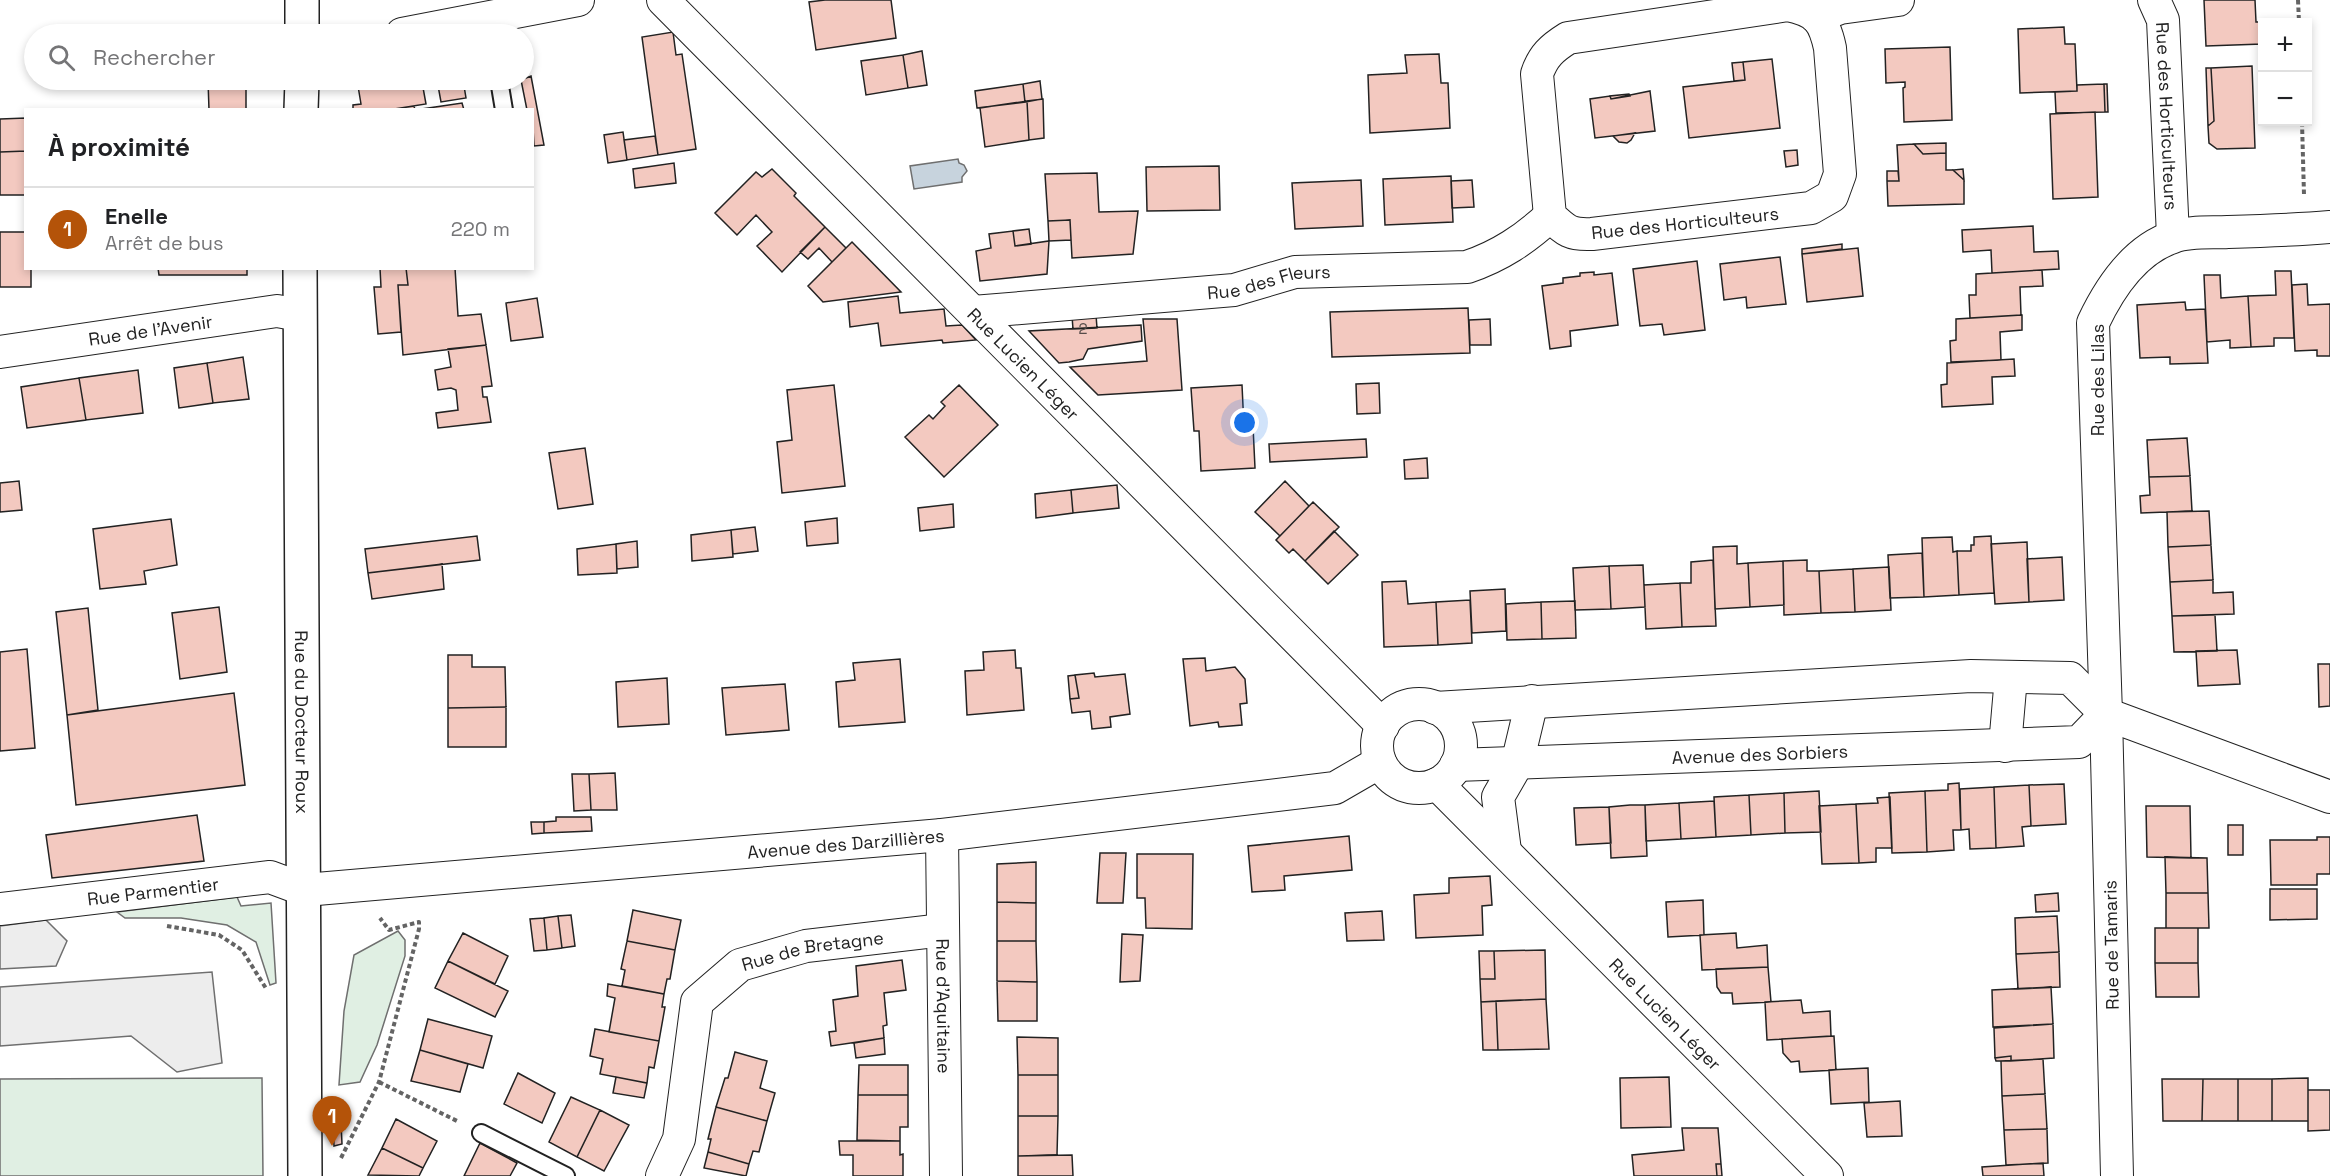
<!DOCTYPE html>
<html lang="fr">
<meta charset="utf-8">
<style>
body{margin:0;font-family:"Space Grotesk",sans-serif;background:#f2f2f2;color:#202124}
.controls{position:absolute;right:18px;top:18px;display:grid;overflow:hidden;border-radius:0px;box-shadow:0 3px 9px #0003}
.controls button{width:54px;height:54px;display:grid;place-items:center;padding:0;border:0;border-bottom:2px solid #e0e0e0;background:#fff;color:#202124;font:30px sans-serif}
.you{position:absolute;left:1245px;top:423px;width:21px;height:21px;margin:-15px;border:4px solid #fff;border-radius:50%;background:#1a73e8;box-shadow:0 0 0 9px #1a73e833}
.badge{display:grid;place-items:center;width:39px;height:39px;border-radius:50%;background:#b45309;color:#fff;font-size:20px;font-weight:700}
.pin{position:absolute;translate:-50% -50px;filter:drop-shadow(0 2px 3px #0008)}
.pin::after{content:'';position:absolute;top:32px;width:21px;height:18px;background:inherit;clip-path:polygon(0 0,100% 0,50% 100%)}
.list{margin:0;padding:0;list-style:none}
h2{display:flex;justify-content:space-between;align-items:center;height:78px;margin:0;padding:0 24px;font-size:26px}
h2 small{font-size:20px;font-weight:400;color:#757577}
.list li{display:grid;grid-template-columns:39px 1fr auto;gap:18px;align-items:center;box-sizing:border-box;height:84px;padding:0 24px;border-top:2px solid #e0e0e0}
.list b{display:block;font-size:22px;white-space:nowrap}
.list p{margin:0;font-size:20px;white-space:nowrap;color:#757577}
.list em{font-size:20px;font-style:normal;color:#757577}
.icon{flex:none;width:33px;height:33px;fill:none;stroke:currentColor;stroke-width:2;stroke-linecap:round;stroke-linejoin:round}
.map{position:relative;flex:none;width:2330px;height:1176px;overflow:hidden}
.search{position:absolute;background:#fff;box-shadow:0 3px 9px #0003;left:24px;top:24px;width:510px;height:66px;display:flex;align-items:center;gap:15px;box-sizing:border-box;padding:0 21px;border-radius:33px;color:#757577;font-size:22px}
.panel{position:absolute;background:#fff;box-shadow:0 3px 9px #0003;left:24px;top:108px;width:510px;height:162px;border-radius:0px}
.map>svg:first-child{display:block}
</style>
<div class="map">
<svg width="2330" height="1176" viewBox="0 0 2330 1176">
<rect width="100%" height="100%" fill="#fff"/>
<path fill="#e0efe3" stroke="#6f6f6f" stroke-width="1.5" d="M237 897 241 906 271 903 276 983 270 985 256 942 227 925 181 918H125L117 912Z
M398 931 405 940V956L377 1045 360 1082 339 1085 344 1011 354 955Z
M262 1078 263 1176H0V1079Z"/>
<path fill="#ededed" stroke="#6f6f6f" stroke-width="1.5" d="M46 920 67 941 56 966 0 969V926Z
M212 972 222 1063 177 1072 131 1036 0 1046V987Z"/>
<path fill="#c7d3dd" stroke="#6f6f6f" stroke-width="1.5" d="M958 159 959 163 964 165 967 171 962 177V182L914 189 910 166Z"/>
<path fill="#f3c9c0" stroke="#222" stroke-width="1.5" d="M825 0H891L896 38 816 50 809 2Z
M2204 0H2255L2256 22H2266H2262V44L2206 46Z
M2064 27 2065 44H2075L2077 91 2020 93 2018 29Z
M673 32 676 55 682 54 696 149 658 155 642 37Z
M1950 47 1952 120 1904 122 1903 88 1905 87V82L1886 83 1885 49Z
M922 51 927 85 908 88 903 55Z
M1439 54 1441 83H1448L1450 128 1370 133 1368 75 1407 73 1405 55Z
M903 55 908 88 866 95 861 61Z
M1772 59 1780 128 1689 138 1683 87 1745 80 1743 62Z
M1743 62 1745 80 1734 81 1732 63Z
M2252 66 2255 148 2217 149 2209 143 2208 126 2214 121 2211 68Z
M2206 68H2211L2214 121 2208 126Z
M531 76 544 145 534 146 532 110H527L521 80Z
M208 80H246V110H209Z
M364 80H412V84L422 82 426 104 388 110H353V105L361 104 358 86 365 85Z
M437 80H463L466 98 441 102Z
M1040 81 1042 99 1025 102 1023 84Z
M1023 84 1025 102 977 108 975 91Z
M2104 84H2107L2108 112H2105Z
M2104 84 2105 112 2056 113 2055 92 2077 91V85Z
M1650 91 1655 131 1595 138 1590 99 1610 96 1611 99Z
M1629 94 1630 96 1611 99 1610 96Z
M1043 99 1044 138 1029 140 1027 101Z
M1027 101 1029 140 985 147 980 108Z
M462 103 464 110H422V109Z
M414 106 415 110H388Z
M2095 112 2098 197 2053 199 2050 114Z
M26 118V151L0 152V119Z
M623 132 627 160 608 163 604 135Z
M1635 133 1631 140 1627 143 1619 142 1613 136Z
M655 136 658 155 627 160 624 140Z
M1946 143V153L1923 154 1914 144Z
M1914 144 1923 154 1946 153V170H1953L1964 180V204L1888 206 1887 181H1899L1897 145Z
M1797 150 1798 165 1786 167 1784 151Z
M26 151V195H0V152Z
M674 163 676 183 635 188 633 169Z
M1219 166 1220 210 1147 211 1146 167Z
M772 169 796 193 794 196 825 227 782 272 757 246 772 232 756 215 737 235 715 213 756 172 762 177Z
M1963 169 1964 180 1953 170Z
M1887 171H1898L1899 181H1887Z
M1097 173 1099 212 1138 211 1133 254 1072 258 1070 220 1048 221 1045 174Z
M1451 176 1453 222 1385 225 1383 179Z
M1361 180 1363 226 1295 229 1292 183Z
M1472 180 1474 207 1452 208 1451 181Z
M1070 220 1071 240 1049 241 1048 221Z
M2033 226 2034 252 2058 251 2059 269 1992 273 1991 250 1963 252 1962 230Z
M825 227 846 248 832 262 819 248 808 259 800 252Z
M1029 229 1031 244 1015 246 1013 231Z
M1013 231 1015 246 1049 241 1047 274 980 281 976 251 991 248 989 234Z
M0 232H26V268H31V287H0Z
M852 242 901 292 823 302 808 286Z
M1842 244V249L1802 254V249Z
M1858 248 1863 296 1807 302 1802 254Z
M1780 257 1786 304 1747 308 1746 297 1724 300 1720 264Z
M1697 261 1705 330 1664 335 1662 324 1640 326 1633 269Z
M158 268H247V275H159Z
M380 268H406L408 285H398L401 332 378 334 374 287H381Z
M406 268H455L458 316 481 314 486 345 403 355 398 285H408Z
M2042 270 2043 286 2020 287 2021 315 1970 318 1969 295H1976V274Z
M2275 271H2291L2294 338H2274V346L2251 347 2248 296 2276 295Z
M1594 272V275L1612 273 1618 325 1570 331 1571 346 1550 349 1542 286 1563 283V278L1580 276V273Z
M2204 275H2220L2221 298 2248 296 2251 347 2230 348V340L2207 342Z
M2307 284 2308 305 2330 304V356H2317V350L2295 351 2292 285Z
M898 296 900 313 944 309 946 326 962 325 976 340 943 343 942 340 881 346 878 323 850 327 848 302Z
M537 298 543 337 511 341 506 303Z
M2185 302 2186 310 2205 309 2208 363 2170 364V357L2140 358 2137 305Z
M1468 308 1470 353 1332 357 1330 312Z
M1096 315 1097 328 1073 329 1072 316Z
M2022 315V330L2000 332 2001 360 1951 362 1950 341 1956 340V319Z
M1143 319H1177L1182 390 1098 395 1070 367 1147 361Z
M1490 319 1491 345H1470L1469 320Z
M1141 325 1142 341 1088 349 1083 359 1069 362 1059 363 1029 331Z
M486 345 492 386 482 387 483 397H487L491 422 438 428 436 413 458 410 456 390 451 388 438 390 435 370 451 367 448 349Z
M243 357 249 399 213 403 207 363Z
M2014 359 2015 376 1992 377 1993 404 1942 407 1941 385 1947 384V363Z
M207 363 213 403 179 408 174 368Z
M138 370 143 413 86 420 79 378Z
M79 378 86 420 27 428 21 387Z
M1379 383 1380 413 1357 414 1356 384Z
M834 385 845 486 782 493 777 442 792 440 787 390Z
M959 385 998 425 944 477 905 437 929 415 933 419 945 406 941 402Z
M1242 385 1244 427 1253 426 1255 468 1201 471 1199 431H1194L1191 388Z
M2187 438 2190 476 2149 477 2147 440Z
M1366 439 1367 457 1270 462 1269 444Z
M585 448 593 504 558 509 549 453Z
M1427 458 1428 478 1405 479 1404 460Z
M2190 476 2192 511 2141 513 2140 496 2150 495 2149 477Z
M19 481 22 510 0 512V483Z
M1285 481 1309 506 1280 536 1255 512Z
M1117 485 1119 508 1073 513 1071 490Z
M1071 490 1073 513 1036 518 1035 494Z
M1313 502 1339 527 1305 561 1293 549 1289 553 1276 540Z
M953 504 954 527 920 531 918 508Z
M2209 511 2211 545 2168 547 2167 512Z
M837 518 838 543 807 546 805 522Z
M171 519 177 565 144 571 146 584 100 589 93 529Z
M755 527 758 551 733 554 731 530Z
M731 530 733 557 692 561 691 535Z
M1334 531 1358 555 1328 584 1305 561Z
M477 536 480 560 368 573 365 549Z
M1991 536 1994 593 1959 595 1957 551H1971V545H1974V537Z
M1952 537 1953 552 1957 551 1959 595 1924 597 1922 538Z
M637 541 638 567 617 569 616 544Z
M2027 542 2029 602 1995 604 1991 544Z
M616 544 617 573 578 575 577 549Z
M2211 545 2213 580 2170 582 2168 547Z
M1737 546V564L1748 563 1750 607 1715 609 1713 547Z
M1922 553 1924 597 1890 598 1888 555Z
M2062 557 2064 600 2029 602 2027 559Z
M1713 560 1716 626 1682 627 1680 583H1691V562Z
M1807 560V571H1819L1821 613 1784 615 1783 561Z
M1783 561 1784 605 1750 607 1748 563Z
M442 564 444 589 372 599 368 573Z
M1643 565 1645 607 1611 609 1609 566Z
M1609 566 1611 609 1575 610 1573 568Z
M1889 567 1891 610 1855 612 1853 569Z
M1853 569 1855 612 1821 613 1819 571Z
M2213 580V593L2233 592 2234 614 2172 616 2170 582Z
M1406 581 1408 604 1436 602 1438 645 1384 647 1382 582Z
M1680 583 1682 627 1646 629 1644 585Z
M1505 589 1506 631 1472 633 1470 591Z
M1470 600 1472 643 1438 645 1436 602Z
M1575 601 1576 638 1542 639 1541 602Z
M1541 602 1542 639 1507 640 1506 604Z
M219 607 227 672 180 679 172 613Z
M88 608 98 710 67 715 56 612Z
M2215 615 2217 651 2174 652 2172 616Z
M27 649 35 748 0 751V652Z
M1015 650 1016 668H1021L1024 710 967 715 965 671 984 670 983 652Z
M2237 650 2240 684 2198 686 2196 651Z
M448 655H472V667H505L506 707 448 708Z
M1205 658 1206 671 1235 667 1245 679 1247 703 1240 704 1242 725 1219 727 1218 722 1190 726 1183 659Z
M900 659 905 722 839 727 836 682 855 680 853 663Z
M2318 664H2330V706L2319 707Z
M1094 673 1095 677 1125 674 1130 714 1110 717 1111 727 1092 729 1090 711 1072 713 1070 699 1079 698 1075 675Z
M1075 675 1079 698 1070 699 1068 676Z
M667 678 669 724 618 727 616 682Z
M785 684 789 730 726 735 722 688Z
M234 693 245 785 76 805 67 715Z
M506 707V747H448V708Z
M615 773 617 810H591L589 774Z
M572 774H589L591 810 574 811Z
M1959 783 1961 830H1953L1954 850 1927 852 1925 791 1948 790V784Z
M2064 784 2066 824 2031 826 2029 785Z
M2029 785 2031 826 2022 827 2024 846 1996 848 1994 787Z
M1994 787 1996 848 1970 849 1969 829 1961 830 1960 789Z
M1819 791 1821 832 1785 833 1784 793Z
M1925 791 1927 852 1892 853 1889 793Z
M1784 793 1785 833 1751 835 1749 795Z
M1749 795 1751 835 1716 837 1714 797Z
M1890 797 1892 848H1876V862L1859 863 1856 804 1878 803 1877 798Z
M1714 801 1716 837 1681 839 1679 803Z
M1679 803 1681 839 1646 841 1645 805Z
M1856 804 1859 863 1822 864 1819 806Z
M1630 805H1645L1647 856 1611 858 1609 807Z
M2146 806H2190L2191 858 2147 857Z
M1609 807 1611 843 1576 845 1574 808Z
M197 815 204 861 52 878 46 835Z
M556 817H591L592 831 544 833V822L556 821Z
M531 822H544V833L532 834Z
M2228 825H2243V855H2228Z
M1349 836 1352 870 1284 876 1285 890 1252 892 1248 846Z
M2317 837H2330V874H2317V885H2271L2270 840H2317Z
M1100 853H1126L1123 903H1097Z
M1137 854H1193L1192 929 1146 928 1145 898H1137Z
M2165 857 2207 858 2208 893H2166Z
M1036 862V903L997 902V864Z
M1490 876 1492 905 1482 906 1483 935 1416 938 1414 895 1449 893V878Z
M2270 889H2317V919L2270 920Z
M2058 893 2059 911 2036 912 2035 895Z
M2166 893H2208L2209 928H2166Z
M1703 900 1704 935 1668 937 1666 902Z
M997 902 1036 903V941H997Z
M633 910 681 920 675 950 627 941Z
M1382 911 1384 940 1347 941 1345 913Z
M571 915 575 946 562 948 558 916Z
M558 916 562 948 547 950 544 918Z
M2057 916 2059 952 2016 954 2015 918Z
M544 918 547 950 534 951 530 919Z
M2155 928H2198V963H2155Z
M463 933 508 956 495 984 448 961Z
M1736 933 1737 948 1767 945 1768 967 1702 970 1700 935Z
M1122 934 1143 935 1140 981 1120 982Z
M627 941 675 950 670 979H667L664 994 622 986 625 970 621 969Z
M997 941H1036L1037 982 997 981Z
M1545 950 1546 999 1481 1002 1480 979H1495L1494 951Z
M1479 951H1494L1495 979H1480Z
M2059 952 2060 987 2018 989 2016 954Z
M902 960 906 990 884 993 887 1025 883 1026 884 1038 831 1046 829 1032 836 1031 833 1000 858 996 856 966Z
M448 961 508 991 495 1017 435 988Z
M2155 963H2198L2199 997H2156Z
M1768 967 1771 1002 1733 1004 1732 993H1721L1717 987 1716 969Z
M997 981 1037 982V1021H998Z
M608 984 664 994 662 1007H665L659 1041 609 1032 615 998 607 996Z
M2051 987 2053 1024 1993 1027 1992 990Z
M1546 999 1549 1049 1498 1050 1496 1001Z
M1801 1000 1803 1013 1830 1011 1831 1036 1767 1040 1765 1002Z
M1496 1001 1498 1050H1483L1481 1002Z
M428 1019 492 1036 483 1068 420 1050Z
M2053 1024 2054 1058 2011 1061V1056L1995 1058 1994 1028Z
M595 1029 659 1041 654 1068 649 1067 647 1083 600 1074 603 1059 590 1056Z
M1834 1036 1836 1070 1800 1072 1799 1061 1791 1062 1783 1053 1782 1039Z
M1017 1037 1058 1038V1075H1018Z
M884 1038 885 1054 856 1058 854 1043Z
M420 1050 468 1064 460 1092 411 1081Z
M735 1052 767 1061 760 1088 775 1093 767 1121 716 1107 725 1078H728Z
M2011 1056V1061H1996L1995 1058Z
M2043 1059 2045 1094 2002 1096 2001 1061Z
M859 1065H908V1095H858Z
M1868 1068 1869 1102 1831 1104 1829 1070Z
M518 1073 555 1093 542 1123 504 1104Z
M1018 1075H1058V1116H1018Z
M616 1077 647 1083 644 1098 613 1093Z
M1669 1077 1671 1127 1621 1128 1620 1078Z
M2308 1078V1121H2272V1079Z
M2162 1079H2203L2202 1121H2163Z
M2203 1079H2238V1121H2202Z
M2238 1079H2272V1121H2238Z
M2308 1090H2330V1130L2308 1131Z
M2045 1094 2047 1129 2004 1130 2002 1096Z
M858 1095H908V1127H900V1141L857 1140Z
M571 1097 600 1110 577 1157 549 1142Z
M1900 1101 1902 1136 1867 1137 1864 1103Z
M716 1107 767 1121 759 1152 753 1151 749 1164 708 1152 711 1139H708Z
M600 1110 629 1125 604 1171 577 1157Z
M1018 1116H1058L1057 1155 1018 1156Z
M396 1119 437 1141 423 1168 382 1148Z
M333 1123H341L342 1144 334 1146Z
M1682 1128H1718L1721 1164H1716L1717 1176H1634L1632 1155 1684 1150Z
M2047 1129 2048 1163 2006 1165 2004 1130Z
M839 1141H900V1155L903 1154V1176H853V1155H840Z
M480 1143 517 1163 510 1176H464Z
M382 1148 423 1168 419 1176 368 1175Z
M708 1152 749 1164 746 1176 704 1168Z
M1072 1155 1073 1176H1018V1156Z
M2043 1163 2044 1176H1983L1982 1167Z
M1716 1164H1721L1722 1176H1717Z"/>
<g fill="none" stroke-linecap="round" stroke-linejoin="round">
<defs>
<path id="lane" d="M499 80 504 110
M481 1133 566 1176"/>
<g id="street">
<path id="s1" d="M663 0 1383 726"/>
<path id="s2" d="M2154 0 2163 20 2173 236"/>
<path d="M1788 5C1817 11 1824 20 1830 48L1840 174 1832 196 1811 208 1592 234C1570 235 1566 231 1550 216L1537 74C1543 56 1552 48 1568 38Z"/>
<path d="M1816 17 1840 8 1898 0"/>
<path d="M402 34 578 0"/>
<path id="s3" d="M973 312 1234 290 1295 272 1467 267C1500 256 1525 239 1550 216"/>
<path id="s4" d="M0 352 277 311 300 315"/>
<circle cx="1419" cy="746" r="42"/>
<path d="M1435 708 1971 676 2070 678 2106 714 2330 797"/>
<path d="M2005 746 2011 677"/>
<path id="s5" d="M1456 765 2079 742 2106 714"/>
<path id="s6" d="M1437 784 1827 1176"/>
<path id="s7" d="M942 835 946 1176"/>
<path d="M1505 851 1498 797 1517 764 1532 701"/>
<path id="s8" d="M0 909 270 877 305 890 942 835 1335 788 1380 762"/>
<path id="s9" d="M662 1176 679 1139 697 1002 740 965 806 946 943 930"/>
<path d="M2117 1176 2106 714 2093 323C2109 289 2134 250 2173 237 2189 231 2211 233 2228 232 2262 231 2296 230 2330 227"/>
</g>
<g id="secondary">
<path d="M302 34V0"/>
<path d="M301 110 302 80"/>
<path id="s10" d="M300 268 305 1176"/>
</g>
</defs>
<use href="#lane" stroke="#222" stroke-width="20"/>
<use href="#street" stroke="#222" stroke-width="34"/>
<use href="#secondary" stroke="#222" stroke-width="36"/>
<path stroke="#646464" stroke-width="4" stroke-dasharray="4.5 3" stroke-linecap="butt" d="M2298 0 2299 22
M2302 122 2304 195
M167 926 219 935 242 950 267 990
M379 1082 459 1122
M341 1158 379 1082 419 929V922L389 930 380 918"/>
<use href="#lane" stroke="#fff" stroke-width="16"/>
<use href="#street" stroke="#fff" stroke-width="32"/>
<use href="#secondary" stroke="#fff" stroke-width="33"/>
</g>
<g text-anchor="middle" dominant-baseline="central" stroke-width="4.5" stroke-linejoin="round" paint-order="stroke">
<g font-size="15" fill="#564c4a">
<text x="1083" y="328">2</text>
</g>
<g font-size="18" fill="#222" stroke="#fff">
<text stroke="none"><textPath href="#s2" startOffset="118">Rue des Horticulteurs</textPath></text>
<text transform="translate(1685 223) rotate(-6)">Rue des Horticulteurs</text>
<text stroke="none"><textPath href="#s3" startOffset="298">Rue des Fleurs</textPath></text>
<text stroke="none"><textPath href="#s4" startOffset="152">Rue de l'Avenir</textPath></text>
<text stroke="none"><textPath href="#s1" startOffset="512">Rue Lucien Léger</textPath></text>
<text transform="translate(2097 380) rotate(-90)">Rue des Lilas</text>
<text stroke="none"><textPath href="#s10" startOffset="454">Rue du Docteur Roux</textPath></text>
<text stroke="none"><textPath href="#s5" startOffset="304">Avenue des Sorbiers</textPath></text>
<text stroke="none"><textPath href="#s8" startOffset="852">Avenue des Darzillières</textPath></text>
<text stroke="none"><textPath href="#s8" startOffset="154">Rue Parmentier</textPath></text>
<text transform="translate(2111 945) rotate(-91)">Rue de Tamaris</text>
<text stroke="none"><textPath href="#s9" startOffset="310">Rue de Bretagne</textPath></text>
<text stroke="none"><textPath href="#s7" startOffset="171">Rue d'Aquitaine</textPath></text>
<text stroke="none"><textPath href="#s6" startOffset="324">Rue Lucien Léger</textPath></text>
</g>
</g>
</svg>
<div class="controls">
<button>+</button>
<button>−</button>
</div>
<div class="you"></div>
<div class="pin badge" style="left:332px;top:1146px">1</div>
<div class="search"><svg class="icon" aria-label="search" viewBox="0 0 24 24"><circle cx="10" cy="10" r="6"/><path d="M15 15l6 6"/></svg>Rechercher</div>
<section class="panel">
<h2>À proximité<small></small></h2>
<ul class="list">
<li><span class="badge">1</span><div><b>Enelle</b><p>Arrêt de bus</p></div><em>220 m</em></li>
</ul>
</section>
</div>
